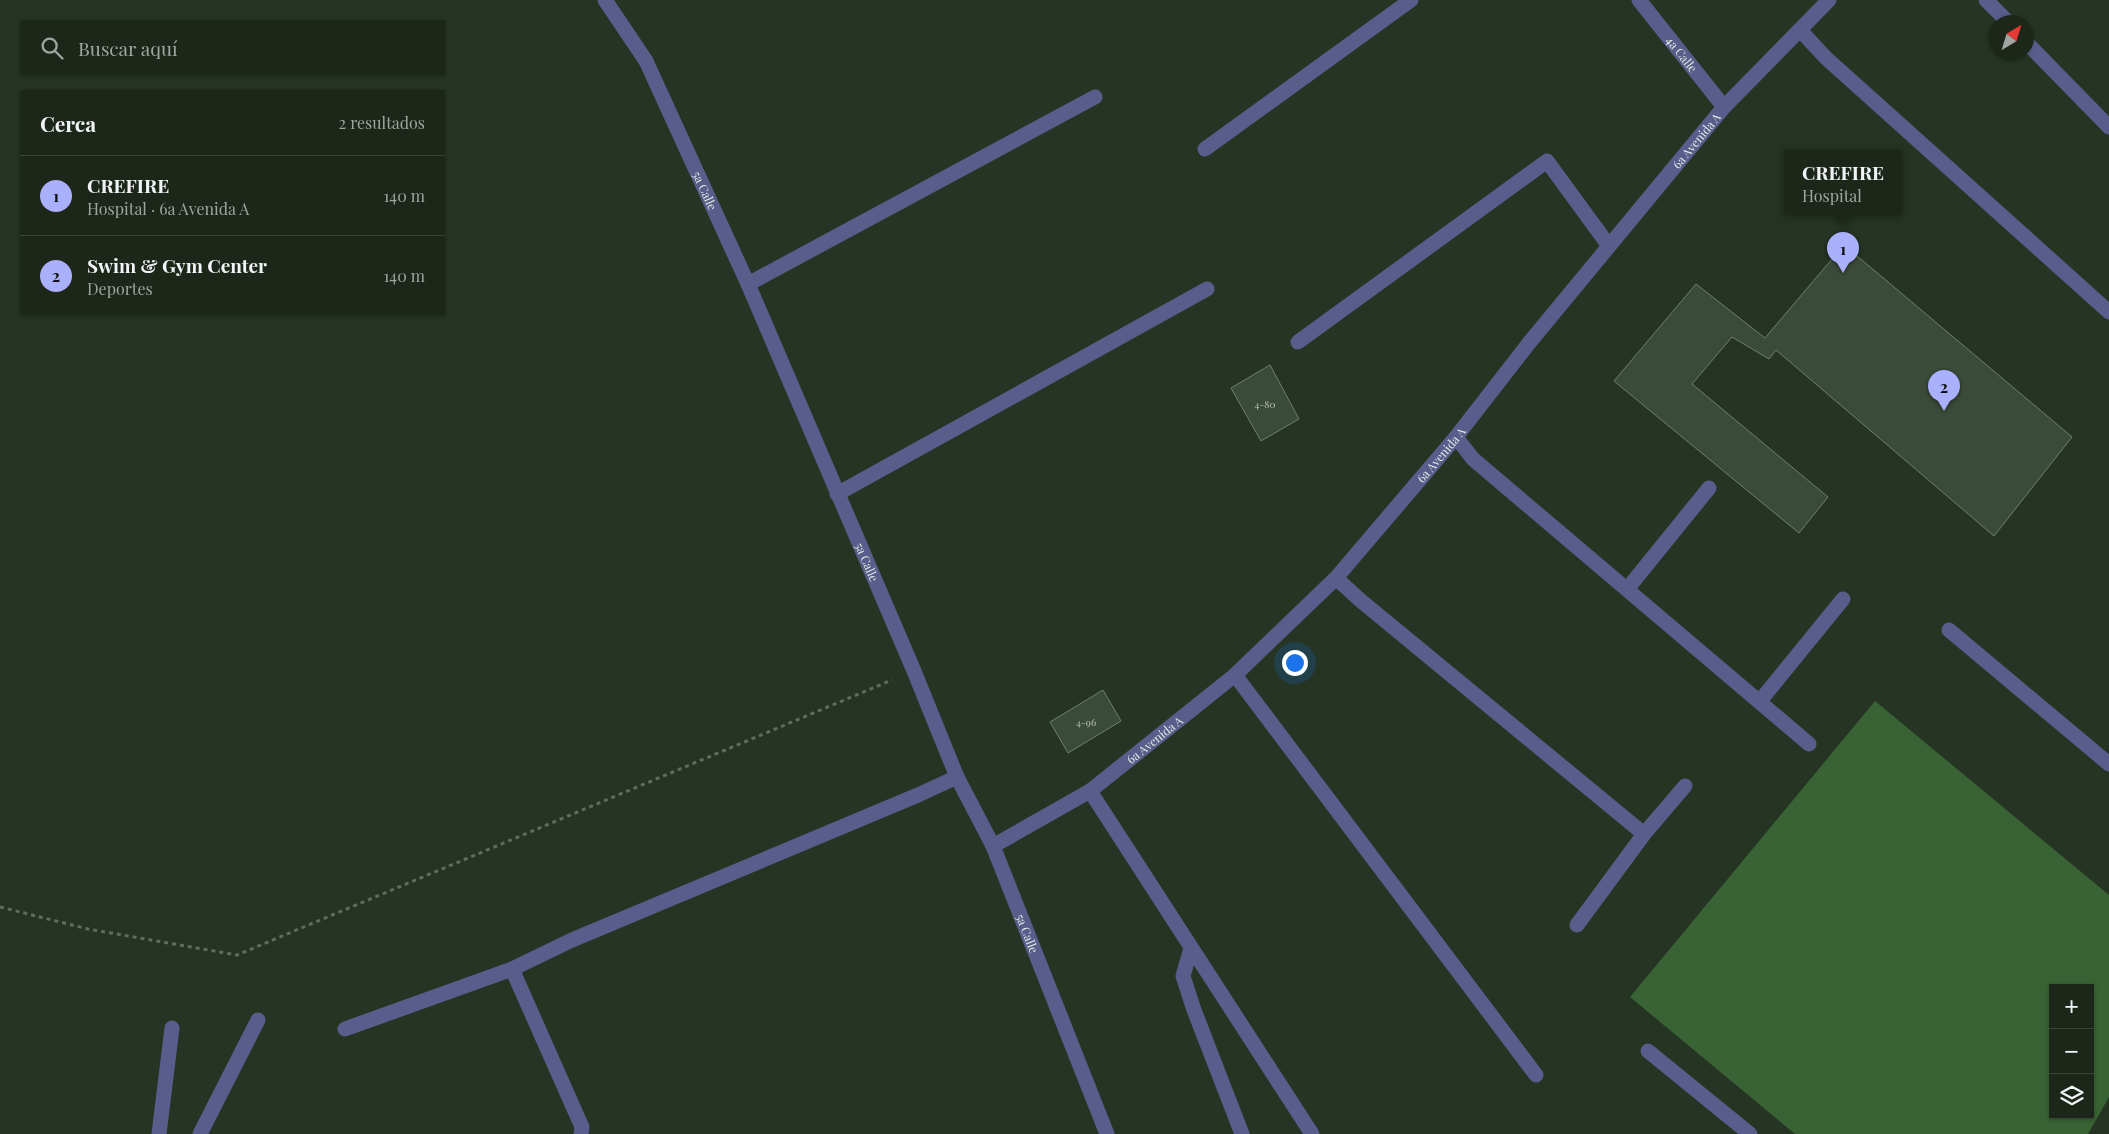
<!DOCTYPE html>
<html lang="es">
<meta charset="utf-8">
<style>
body{margin:0;font-family:"Playfair Display",serif;background:#252f23;color:#f1f3f6}
.controls{position:absolute;right:15px;bottom:15px;display:grid;overflow:hidden;border-radius:0px;box-shadow:0 1px 4px #0004}
.controls button{width:45px;height:45px;display:grid;place-items:center;padding:0;border:0;border-bottom:1px solid #3a4439;background:#1c271a;color:#f1f3f6;font:25px sans-serif}
.compass{position:absolute;left:1989px;top:15px;width:45px;height:45px;border-radius:50%;background:#1c271a;box-shadow:0 1px 4px #0004;rotate:38deg}
.you{position:absolute;left:1294px;top:662px;width:18px;height:18px;margin:-12px;border:4px solid #fff;border-radius:50%;background:#1a73e8;box-shadow:0 0 0 8px #1a73e833}
.badge{display:grid;place-items:center;width:32px;height:32px;border-radius:50%;background:#a9b0fc;color:#111;font-size:16px;font-weight:700}
.pin{position:absolute;translate:-50% -41px;filter:drop-shadow(0 1px 2px #0008)}
.pin::after{content:'';position:absolute;top:26px;width:18px;height:15px;background:inherit;clip-path:polygon(0 0,100% 0,50% 100%)}
.popup{position:absolute;left:1784px;top:150px;width:118px;height:65px;box-sizing:border-box;display:grid;place-content:center;border-radius:0px;background:#1c271a;filter:drop-shadow(0 1px 4px #0005);font-size:16px;white-space:nowrap;color:#a0a5a2}
.popup b{font-size:19px;color:#f1f3f6}
.popup::after{content:'';position:absolute;left:50%;top:100%;margin-left:-10px;border:10px solid transparent;border-top-color:#1c271a}
.list{margin:0;padding:0;list-style:none}
h2{display:flex;justify-content:space-between;align-items:center;height:65px;margin:0;padding:0 20px;font-size:21px}
h2 small{font-size:16px;font-weight:400;color:#a0a5a2}
.list li{display:grid;grid-template-columns:32px 1fr auto;gap:15px;align-items:center;box-sizing:border-box;height:80px;padding:0 20px;border-top:1px solid #3a4439}
.list b{display:block;font-size:19px;white-space:nowrap}
.list p{margin:0;font-size:16px;white-space:nowrap;color:#a0a5a2}
.list em{font-size:16px;font-style:normal;color:#a0a5a2}
.icon{flex:none;width:28px;height:28px;fill:none;stroke:currentColor;stroke-width:2;stroke-linecap:round;stroke-linejoin:round}
.map{position:relative;flex:none;width:2109px;height:1134px;overflow:hidden}
.search{position:absolute;background:#1c271a;box-shadow:0 1px 4px #0004;left:20px;top:20px;width:425px;height:55px;display:flex;align-items:center;gap:12px;box-sizing:border-box;padding:0 18px;border-radius:0px;color:#a0a5a2;font-size:19px}
.panel{position:absolute;background:#1c271a;box-shadow:0 1px 4px #0004;left:20px;top:90px;width:425px;height:225px;border-radius:0px}
.map>svg:first-child{display:block}
</style>
<div class="map">
<svg width="2109" height="1134" viewBox="0 0 2109 1134">
<rect width="100%" height="100%" fill="#253423"/>
<path fill="#396334" fill-rule="evenodd" d="M1875 701 2109 895V1097L2088 1134H1795L1630 997ZM2053 988H2090V1115H2053Z"/>
<path fill="#3b4b39" stroke="#6f806d" d="M1844 245 2072 437 1994 536 1776 350 1769 359 1732 337 1692 384 1828 497 1799 533 1614 381 1696 284 1765 338Z
M1270 365 1299 419 1261 441 1231 388Z
M1103 690 1121 721 1068 753 1050 722Z"/>
<g fill="none" stroke-linecap="round" stroke-linejoin="round">
<path stroke="#606d5e" stroke-width="3" stroke-dasharray="4 4" stroke-linecap="butt" d="M0 907 88 929 237 955 892 680"/>
<g stroke="#595d8b" stroke-width="15">
<path id="s1" d="M605 0 646 61 748 284 914 671 957 777 993 846 1107 1134"/>
<path id="s2" d="M1639 0 1724 107"/>
<path d="M1986 0 2008 22"/>
<path d="M1800 30 1826 58 2109 312"/>
<path d="M2026 42 2109 127"/>
<path d="M1205 149 1411 0"/>
<path d="M748 284 1095 97"/>
<path d="M1298 342 1547 161 1609 246"/>
<path d="M1456 437 1473 459 1809 744"/>
<path d="M837 494 1207 289"/>
<path d="M1336 578 1360 600 1644 834"/>
<path d="M1628 588 1709 488"/>
<path d="M1949 630 2109 764"/>
<path d="M1235 675 1536 1075"/>
<path d="M1760 701 1843 599"/>
<path d="M1090 791 1312 1134"/>
<path id="s3" d="M993 846 1090 791 1235 675 1336 578 1456 437 1529 343 1724 107 1829 0"/>
<path d="M1577 925 1644 834 1685 786"/>
<path d="M1191 948 1183 976 1194 1010 1242 1134"/>
<path d="M512 969 582 1127 581 1134"/>
<path d="M345 1029 512 969 572 940 918 795 957 777"/>
<path d="M1648 1051 1750 1134"/>
<path d="M159 1134 172 1028"/>
<path d="M200 1134 258 1020"/>
</g>
</g>
<g text-anchor="middle" dominant-baseline="central" stroke-width="4.5" stroke-linejoin="round" paint-order="stroke">
<g font-size="10" fill="#b9c4b8">
<text x="1265" y="404">4-80</text>
<text x="1086" y="722">4-96</text>
</g>
<g font-size="12" fill="#e3ece2" stroke="#1c2a1a">
<text stroke="none"><textPath href="#s2" startOffset="69">4a Calle</textPath></text>
<text stroke="none"><textPath href="#s3" startOffset="1004">6a Avenida A</textPath></text>
<text stroke="none"><textPath href="#s1" startOffset="216">5a Calle</textPath></text>
<text stroke="none"><textPath href="#s3" startOffset="599">6a Avenida A</textPath></text>
<text stroke="none"><textPath href="#s1" startOffset="621">5a Calle</textPath></text>
<text stroke="none"><textPath href="#s3" startOffset="194">6a Avenida A</textPath></text>
<text stroke="none"><textPath href="#s1" startOffset="1026">5a Calle</textPath></text>
</g>
</g>
</svg>
<div class="controls">
<button>+</button>
<button>−</button>
<button><svg class="icon" aria-label="layers" viewBox="0 0 24 24"><path d="M12 4l9 5-9 5-9-5zM3 14l9 5 9-5"/></svg></button>
</div>
<svg class="compass" viewBox="-18 -18 36 36"><path d="M0-13l5 13h-10z" fill="#e53935"/><path d="M0 13l5-13h-10z" fill="#a0a5a2"/></svg>
<div class="you"></div>
<div class="pin badge" style="left:1843px;top:273px">1</div>
<div class="popup"><b>CREFIRE</b>Hospital</div>
<div class="pin badge" style="left:1944px;top:411px">2</div>
<div class="search"><svg class="icon" aria-label="search" viewBox="0 0 24 24"><circle cx="10" cy="10" r="6"/><path d="M15 15l6 6"/></svg>Buscar aquí</div>
<section class="panel">
<h2>Cerca<small>2 resultados</small></h2>
<ul class="list">
<li><span class="badge">1</span><div><b>CREFIRE</b><p>Hospital · 6a Avenida A</p></div><em>140 m</em></li>
<li><span class="badge">2</span><div><b>Swim &amp; Gym Center</b><p>Deportes</p></div><em>140 m</em></li>
</ul>
</section>
</div>
